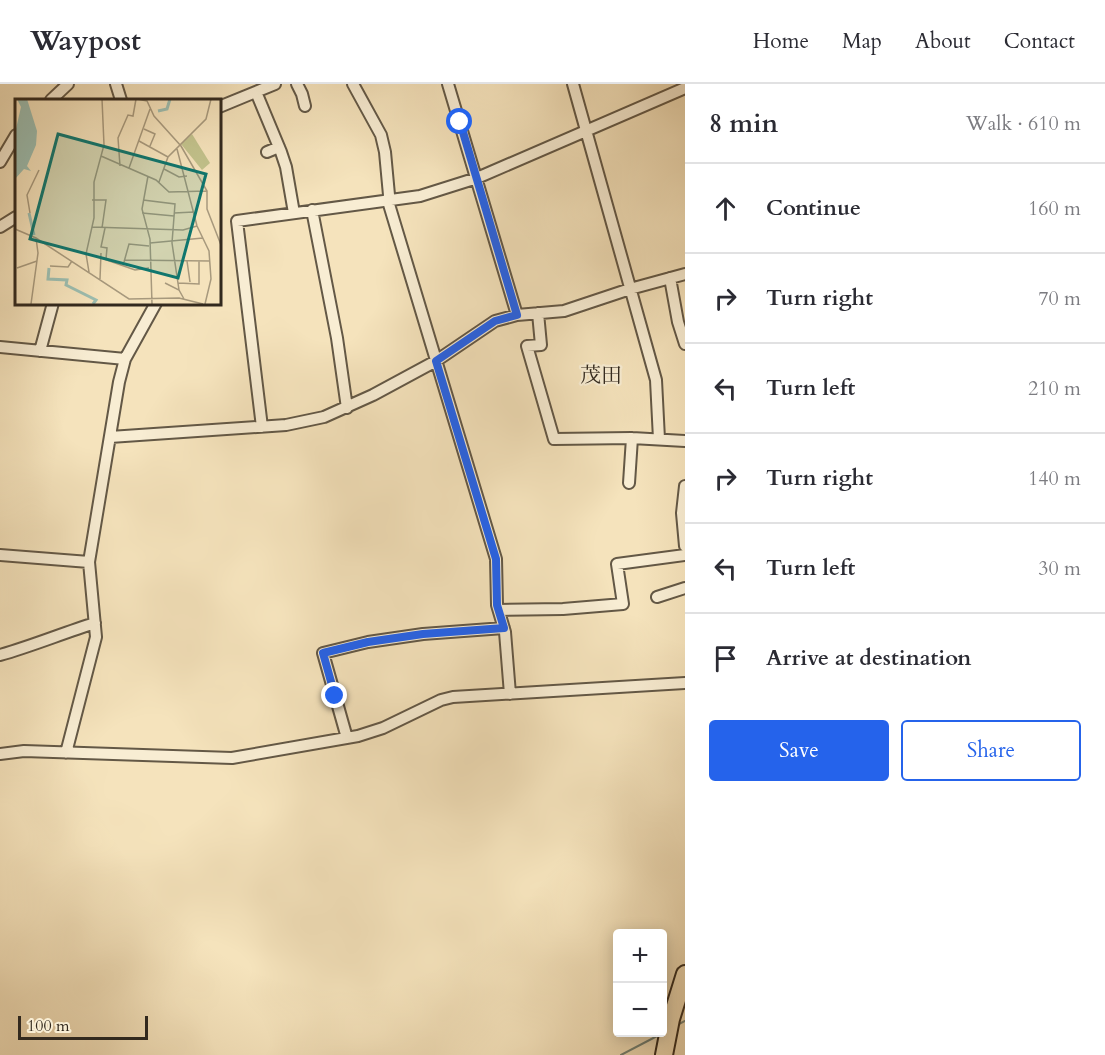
<!DOCTYPE html>
<meta charset="utf-8">
<style>
body{margin:0;font-family:Cardo,"Noto Serif JP",serif;background:#f2f2f3;color:#2b2b33}
.controls{position:absolute;right:18px;bottom:18px;display:grid;overflow:hidden;border-radius:6px;box-shadow:0 3px 15px #0003}
.controls button{width:54px;height:54px;display:grid;place-items:center;padding:0;border:0;border-bottom:2px solid #e1e1e2;background:#fff;color:#2b2b33;font:30px sans-serif}
.scale{position:absolute;left:18px;bottom:15px;width:130px;box-sizing:border-box;padding-left:6px;border:3px solid #32291e;border-top:0;font-size:16px;line-height:21px;white-space:nowrap;color:#32291e;-webkit-text-stroke:4px #f8edd3;paint-order:stroke}
.stop{position:absolute;width:18px;height:18px;margin:-14px;border:4px solid #2563eb;border-radius:50%;background:#fff}
.stop.end{background:#2563eb;border-color:#fff;box-shadow:0 2px 6px #0008}
.list{margin:0;padding:0;list-style:none}
h2{display:flex;justify-content:space-between;align-items:center;height:78px;margin:0;padding:0 24px;font-size:26px}
h2 small{font-size:20px;font-weight:400;color:#7c7c81}
.list li{display:grid;grid-template-columns:39px 1fr auto;gap:18px;align-items:center;box-sizing:border-box;height:90px;padding:0 24px;border-top:2px solid #e1e1e2}
.list b{display:block;font-size:22px;white-space:nowrap}
.list em{font-size:20px;font-style:normal;color:#7c7c81}
.actions{display:flex;gap:12px;padding:18px 24px}
.actions a{flex:1;padding:14px 0;border:2px solid #2563eb;border-radius:6px;text-align:center;font-size:21px;color:#2563eb}
.actions .main{background:#2563eb;color:#fff}
.icon{flex:none;width:33px;height:33px;fill:none;stroke:currentColor;stroke-width:2;stroke-linecap:round;stroke-linejoin:round}
.map{position:relative;flex:none;width:685px;height:971px;overflow:hidden}
header{display:flex;align-items:center;gap:36px;box-sizing:border-box;height:84px;padding:0 30px;background:#fff;border-bottom:2px solid #e1e1e2}
header strong{font-size:28px}
nav{display:flex;gap:33px;margin-inline-start:auto;font-size:21px}
main{display:flex}
aside{flex:1;background:#fff}
.map>svg:first-child{display:block}
</style>
<header>
<strong>Waypost</strong>
<nav><a>Home</a><a>Map</a><a>About</a><a>Contact</a></nav>
</header>
<main>
<div class="map">
<svg width="685" height="971" viewBox="0 0 685 971">
<rect width="100%" height="100%" fill="#f5e3bc"/>
<filter id="stains"><feTurbulence type="fractalNoise" baseFrequency=".00333" numOctaves="4"/><feColorMatrix values="0 0 0 0 .2 0 0 0 0 .09 0 0 0 0 .02 0 0 0 .5 -.17"/></filter>
<radialGradient id="worn" r=".72"><stop offset=".6" stop-color="#630" stop-opacity="0"/><stop offset="1" stop-color="#630" stop-opacity=".3"/></radialGradient>
<g fill="none" stroke-linecap="round" stroke-linejoin="round">
<path stroke="#728276" stroke-width="2" d="M679 940 685 937
M621 971 661 950"/>
<defs>
<path id="street" d="M116 0 121 16
M297 0 302 10 305 22
M353 0 381 51 385 68 389 111 388 117 496 475 497 521 505 548 510 610
M448 0 517 231
M573 0 656 296 659 355
M256 8 281 68 286 83 294 129
M51 16 68 0
M219 23 275 0
M267 68 279 63
M0 78 16 51
M312 126 337 254 347 324
M0 143 16 133
M670 194 678 238 685 260
M538 229 541 261 527 262 554 355 632 354 685 357
M0 263 125 275
M40 267 53 219
M262 343 237 137 420 112 477 94 685 4
M110 353 286 341 324 333 373 311 436 277 495 237 517 231 564 227 630 205 685 190
M629 399 632 354
M685 402 682 429 685 462
M0 471 89 478
M657 513 685 504
M499 526 563 525 623 520 617 480 685 471
M0 571C32 562 63 549 95 539
M347 654 323 569 368 558 423 550 504 544
M66 669 96 553 89 478 119 298 125 275 156 219
M0 670 24 667 232 674 358 652 383 644 441 616 453 613 685 599"/>
<path id="primary" d="M664 971 671 935 685 890"/>
</defs>
<use href="#street" stroke="#635846" stroke-width="14"/>
<use href="#primary" stroke="#32291e" stroke-width="20"/>
<use href="#street" stroke="#f8edd3" stroke-width="10"/>
<use href="#primary" stroke="#f5e3bc" stroke-width="16"/>
</g>
<g fill="none" stroke-linecap="round" stroke-linejoin="round">
<path stroke="#2563eb" stroke-width="8" d="M335 612 323 569 368 558 423 550 504 544 497 521 496 475 436 277 495 237 517 231 460 38"/>
</g>
<g text-anchor="middle" dominant-baseline="central" stroke-width="4.5" stroke-linejoin="round" paint-order="stroke">
<g font-size="21" fill="#32291e" stroke="#f8edd3">
<text x="601" y="291">茂田</text>
</g>
</g>
<g transform="translate(15 15)">
<rect width="206" height="206" fill="#f5e3bc"/>
<path d="M177 35 195 64 187 71 166 45Z" fill="#c2c28c"/>
<path d="M2 0H12L22 32 21 46 12 67 16 72 9 70 0 80V34L6 8Z" fill="#9cbeb1"/>
<path fill="none" stroke="#9cbeb1" stroke-width="3" d="M143 12 152 10 155 0M14 114 19 136M34 169 33 180 52 181 51 186 81 201 78 205"/>
<path fill="none" stroke="#a7997d" stroke-width="1.5" d="M122 0 132 2 139 17 166 47 192 92V110L206 146M129 30 140 35 135 47M124 42 153 58M162 50 182 127 194 152 196 180 190 205M86 57 141 81 154 93 192 92M105 67 103 39 113 16 118 17 121 0M114 69 135 10M149 70 164 78 172 77M133 77 127 110 135 140 137 205M144 83 153 58 191 20 196 0M77 101H91L87 129M128 101 160 105 157 144 164 191M15 114 12 96 24 71M127 114 159 117M159 114 179 113M77 128 168 131 182 127M90 129 86 148 92 149 91 160M0 130 21 139 114 200 164 199 188 205M135 144 188 139M86 159 120 171 134 169M110 161 195 162M172 162 175 183M109 163 114 145 134 147M35 167 53 168 57 162M2 169 22 162M74 173 71 155 79 119V83L89 46 87 0M85 180 86 154M150 184 164 191 169 200M163 184 184 185V162M16 205 23 154 21 139"/>
<path fill="#0f766e" fill-opacity="0.15" stroke="#0f766e" stroke-width="3" d="M43 35 191 75 163 179 15 140Z"/>
<rect width="206" height="206" fill="none" stroke="#32291e" stroke-width="3"/>
</g>
<rect width="100%" height="100%" filter="url(#stains)"/>
<rect width="100%" height="100%" fill="url(#worn)"/>
</svg>
<div class="controls">
<button>+</button>
<button>−</button>
</div>
<div class="scale">100 m</div>
<div class="stop" style="left:460px;top:38px"></div>
<div class="stop end" style="left:335px;top:612px"></div>
</div>
<aside>
<h2>8 min<small>Walk · 610 m</small></h2>
<ul class="list">
<li><svg class="icon" aria-label="ahead" viewBox="0 0 24 24"><path d="M12 20V5M6 11l6-6 6 6"/></svg><div><b>Continue</b></div><em>160 m</em></li>
<li><svg class="icon" aria-label="right" viewBox="0 0 24 24"><path d="M7 20v-9h11M14 6l5 5-5 5"/></svg><div><b>Turn right</b></div><em>70 m</em></li>
<li><svg class="icon" aria-label="left" viewBox="0 0 24 24"><path d="M17 20v-9H6M10 6l-5 5 5 5"/></svg><div><b>Turn left</b></div><em>210 m</em></li>
<li><svg class="icon" aria-label="right" viewBox="0 0 24 24"><path d="M7 20v-9h11M14 6l5 5-5 5"/></svg><div><b>Turn right</b></div><em>140 m</em></li>
<li><svg class="icon" aria-label="left" viewBox="0 0 24 24"><path d="M17 20v-9H6M10 6l-5 5 5 5"/></svg><div><b>Turn left</b></div><em>30 m</em></li>
<li><svg class="icon" aria-label="arrive" viewBox="0 0 24 24"><path d="M6 21V4h12l-3 4 3 4H6"/></svg><div><b>Arrive at destination</b></div></li>
</ul>
<div class="actions"><a class="main">Save</a><a>Share</a></div>
</aside>
</main>
